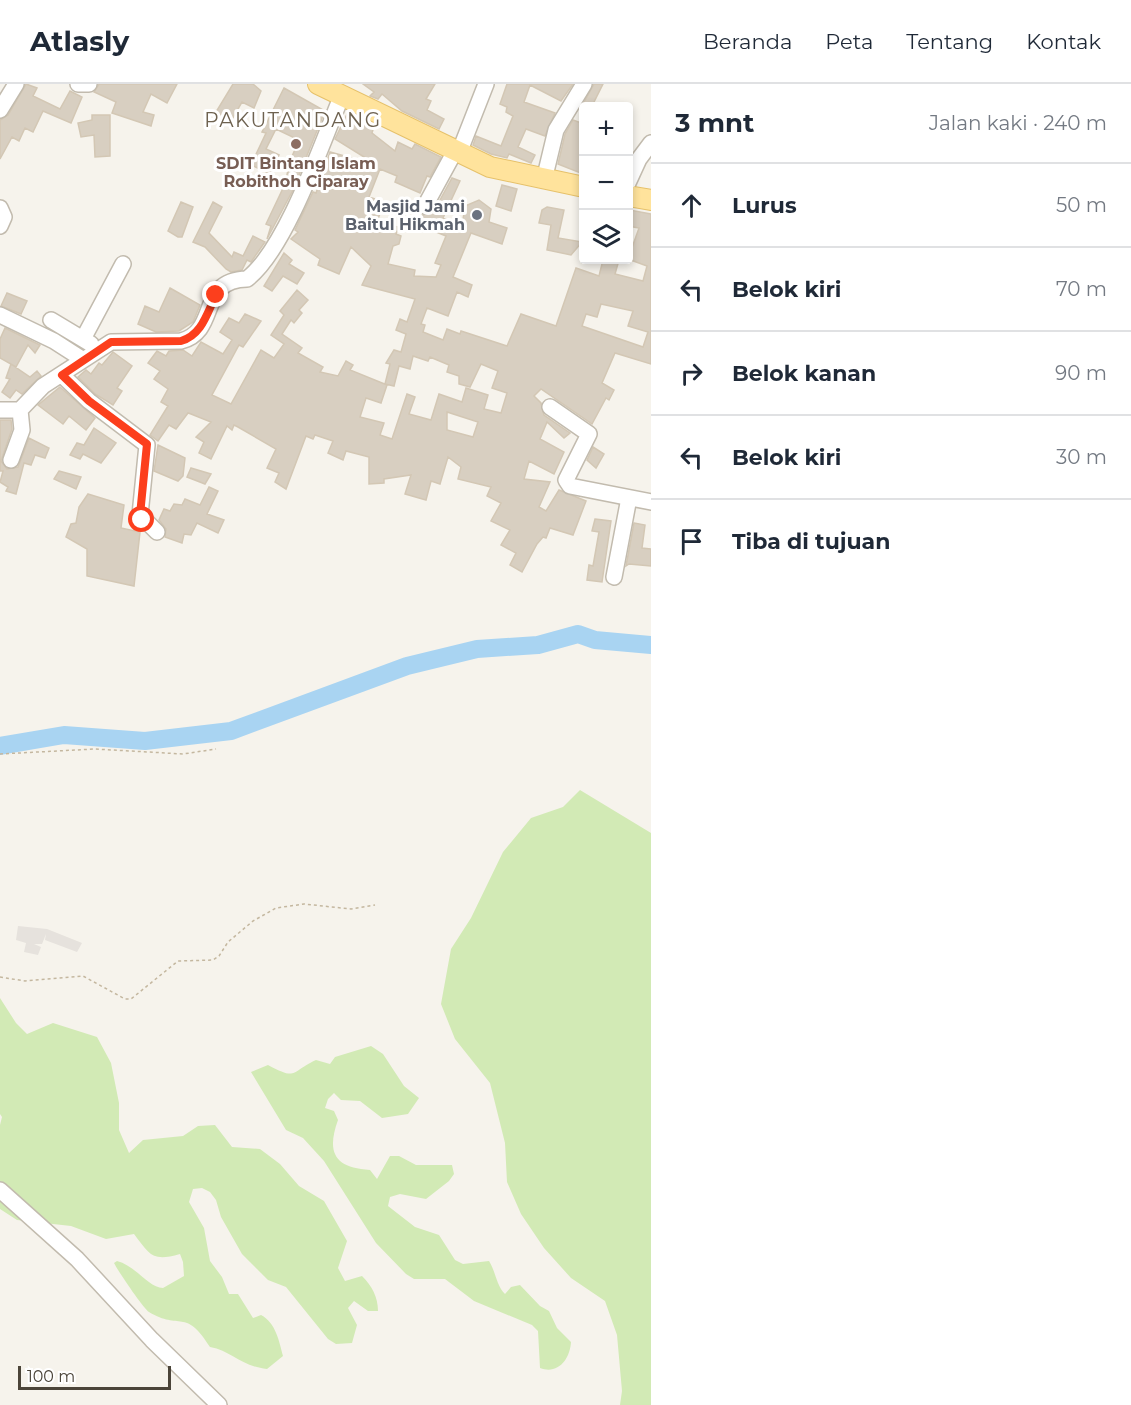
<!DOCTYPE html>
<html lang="id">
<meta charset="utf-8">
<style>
body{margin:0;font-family:Montserrat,sans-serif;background:#f6f6f7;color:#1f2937}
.controls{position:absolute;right:18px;top:18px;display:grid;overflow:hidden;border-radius:6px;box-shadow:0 3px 9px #0003}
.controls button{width:54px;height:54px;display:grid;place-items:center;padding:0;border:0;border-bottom:2px solid #e0e1e3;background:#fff;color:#1f2937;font:30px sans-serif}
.scale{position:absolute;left:18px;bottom:15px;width:153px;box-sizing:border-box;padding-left:6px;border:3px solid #4b4439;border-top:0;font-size:16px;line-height:21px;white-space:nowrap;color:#4b4439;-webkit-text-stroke:4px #fff;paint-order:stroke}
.stop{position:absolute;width:18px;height:18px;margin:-14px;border:4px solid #fc3f1d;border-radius:50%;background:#fff}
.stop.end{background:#fc3f1d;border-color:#fff;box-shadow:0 2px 6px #0008}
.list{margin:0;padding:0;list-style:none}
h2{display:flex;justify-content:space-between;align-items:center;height:78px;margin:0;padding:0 24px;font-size:26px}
h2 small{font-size:20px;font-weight:400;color:#747a83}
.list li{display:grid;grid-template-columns:39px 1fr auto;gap:18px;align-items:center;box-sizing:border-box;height:84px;padding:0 24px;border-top:2px solid #e0e1e3}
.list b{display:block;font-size:22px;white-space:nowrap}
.list em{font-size:20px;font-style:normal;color:#747a83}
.icon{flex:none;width:33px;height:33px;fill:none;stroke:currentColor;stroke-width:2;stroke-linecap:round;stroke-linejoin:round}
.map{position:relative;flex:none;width:651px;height:1321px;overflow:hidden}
header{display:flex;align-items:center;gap:36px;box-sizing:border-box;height:84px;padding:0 30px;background:#fff;border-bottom:2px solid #e0e1e3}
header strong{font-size:28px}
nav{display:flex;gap:33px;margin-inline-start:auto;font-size:21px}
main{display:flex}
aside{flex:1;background:#fff}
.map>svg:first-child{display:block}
</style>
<header>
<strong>Atlasly</strong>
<nav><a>Beranda</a><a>Peta</a><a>Tentang</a><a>Kontak</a></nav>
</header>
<main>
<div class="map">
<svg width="651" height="1321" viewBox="0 0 651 1321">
<rect width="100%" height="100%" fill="#f6f3ec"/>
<path fill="#e6e2dd" d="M18 842 47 845 82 859 77 868 45 856 46 850 42 860H34L41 863 38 871 24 868 26 859 16 856Z"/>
<path fill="#d2eab5" d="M580 706 651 749V1321H620L622 1307 617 1251 605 1217 571 1194 544 1164 521 1130 507 1098 505 1059 490 999 455 955 441 920 451 865 471 834 503 768 531 734 563 723Z
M0 914 16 939 27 950 53 939 97 953 111 979 119 1019V1046L129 1069 143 1056 183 1052 198 1042 215 1041 232 1063 260 1065 280 1080 299 1102 324 1117 347 1157 338 1184 345 1197 362 1192C372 1202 378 1213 378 1227H368L354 1217 348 1224 357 1241 352 1259 336 1260 328 1255 286 1203 268 1196 242 1170 221 1133 216 1116 210 1108 202 1104 193 1105 189 1118 204 1144 210 1177 222 1193 229 1210H238L253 1234 261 1231C276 1239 279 1257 283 1272L267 1285C240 1282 232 1267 210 1263 185 1223 180 1247 149 1228 143 1224 118 1187 114 1179L117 1177C136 1182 149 1204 163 1204L184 1192 183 1178 180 1170C152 1178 150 1171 134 1150L106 1155 71 1142 17 1136 0 1125V1041L2 1033 0 1030Z
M371 962 383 970 404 1002 419 1014 408 1030 382 1034 360 1017 341 1016 334 1009 328 1015 325 1024 334 1027 338 1036C326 1069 335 1084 370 1086L377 1095 390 1072H399L416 1081H452L454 1090 449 1097 426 1115 400 1110 390 1113 388 1122 415 1143 439 1151 455 1176 463 1180 489 1177C496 1188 496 1201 505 1210L511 1203 520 1201 540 1222 549 1227 557 1244 571 1258C570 1275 558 1291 540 1284L538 1247 532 1241 474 1217 445 1195H414L406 1190 376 1159 324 1077 303 1054 286 1046 251 988 268 981C298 997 290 988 316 976L330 980 335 973Z"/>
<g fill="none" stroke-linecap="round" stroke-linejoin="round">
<path stroke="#a9d4f2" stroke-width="18" d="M0 662 64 651 145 657 231 647 407 582 477 565 538 561 578 550 595 556 651 561"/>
</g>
<path fill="#d8cfc1" stroke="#d3c7b4" stroke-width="1.5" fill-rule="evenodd" d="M26 0 37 4 33 12 60 25 70 7 82 13 71 39 43 27 33 48 25 44 19 57 12 53 0 75V36L8 31Z
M99 0H177L167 19 151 10 143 28 154 31 151 42 112 29 116 18 94 8Z
M233 0H253L261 7 254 24 242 18 231 37 216 28Z
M363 0H435L426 15 431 17 427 26 444 35 439 45 402 27 382 10 378 15 370 12 374 8Z
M507 0H573L561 17 530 1 524 18 555 29 545 52 526 45 518 63 535 71 531 79 509 70 507 74 491 70 473 61 476 52 501 62 513 32 506 28 507 23 500 20Z
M594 0H603L592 22H582Z
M284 4 325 27 293 106 267 155 271 142 266 140 285 100 290 77 299 56 276 45 266 65 279 71 271 90 251 81 266 49 262 48Z
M348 28 374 42 372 49 395 67 398 58 412 65 415 60 441 73 430 93 427 92 420 109 395 98 397 92 380 85 369 113 384 118 377 138 398 143 396 150 401 152 399 160 393 162 388 180 415 186 414 192 436 193 441 181 435 179 446 152 419 141 423 131 434 127 452 94 460 97 443 134 462 142 465 122 479 116 491 125 489 138 507 144 502 160 471 149 453 193 472 201 468 213 457 208 448 232 427 224 421 240 425 241 423 248 443 256 447 245 460 250 461 247 507 262 521 230 556 242 576 184 599 192 603 176H619L615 190 643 197 647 182 628 175 639 144 628 142V131L630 126 651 130V280L615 269 602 299 614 306 609 316 606 314 592 340 541 305 534 312 541 319 544 331 570 349 564 354 547 338 540 355 564 368 554 390 529 377 524 395 550 398 539 423 546 427 559 406 586 417 573 451 550 444 546 454 543 453 537 460 522 488 510 481 516 469 501 461 510 446 491 437 501 419 487 412 491 403 458 395 461 383 448 373 440 400 431 397 426 416 405 410 411 391 384 395V399L369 400V373L346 367 343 376 328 369 333 357 315 351 313 355 306 352 286 405 275 398 279 389 267 384 276 365 238 343 234 341 232 346 227 342 211 375 199 369 204 358 196 353 211 338 191 330 188 329 176 345 169 341 158 357 150 351 168 322 161 318 168 305 154 295 160 287 148 279 157 267 166 272 169 267 183 266 192 272 201 258 223 270 232 256 220 248 229 234 239 239 245 230 261 237 243 263 239 261 212 311 231 320 261 266 274 274 284 260 271 251 284 231 280 227 297 206 308 216 299 226 302 229 294 239 291 236 282 250 302 264 298 269 323 283 320 288 338 292 346 277 353 281 350 286 387 301 381 319 366 314 360 333 384 339 380 351 392 355 407 310 415 313 409 330 431 336 439 310 462 318 466 304 488 311 484 325 501 329 507 309 492 304 498 287 481 280 470 303 459 300V292L447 288 449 281 430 273 428 277 413 272 410 285 399 282 394 302 385 300 390 280 386 279 394 266 401 268 406 250 396 246 400 235 407 238 415 215 362 201 371 182 351 163 339 190 318 181 320 175 291 155 298 148 295 146 313 108 316 109 330 68 377 81 335 55ZM601 220 633 227 628 242 648 248 643 263 582 242 586 230 597 233ZM447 328 478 338 473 353 447 346Z
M92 31H110V72L95 73 94 51 81 53 78 39 92 36Z
M573 36 584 40 583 90 558 80 565 50Z
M502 101 517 105 511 127 496 122Z
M181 118 193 123 182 153H178L168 147Z
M213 118 222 123 209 149 232 173 234 168 243 172 253 152 265 158 251 178 247 176 242 186 231 188 226 185 205 163 193 158Z
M547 123 564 126 558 154 582 158 571 171 547 166 551 141 539 139 542 126Z
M284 169 292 176 289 180 304 189 297 200 283 192 272 207 264 202Z
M170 204 200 221 193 238 179 247 156 248 138 240 145 222 159 228Z
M7 209 27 217 21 230 1 222Z
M5 244 40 261 35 269 28 261 16 283 0 274V255Z
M113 268 132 282 117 304 122 307 113 321 95 310 78 293 86 286 91 290 99 279 102 281Z
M11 280 30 293 37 287 41 292 22 310 16 306 10 314 2 308 10 295 6 294Z
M60 303 95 334 86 346 69 332 63 340 38 321Z
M0 336H11L12 345 1 377 7 385 18 383 29 354 49 364 45 374 35 371 31 381 24 379 16 410 6 407 8 403 0 398 3 387H0Z
M94 344 116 359 101 379 83 370 80 375 70 371 77 359 84 361Z
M158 361 185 374 183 392 178 397 154 387Z
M593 363 604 370 596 384 587 376Z
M191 384 211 390 205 400 187 393Z
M59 387 81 393 76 405 54 395Z
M209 403 218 407 207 430 224 436 218 449 197 439 191 451 184 450 182 459 165 453 166 445 159 436 164 425 170 427 174 420 182 421 185 415 200 421Z
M88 410 124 421 121 444 140 448 134 502 87 492V465L66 453 71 440 76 439 79 423Z
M595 435 611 437 602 498 587 496 589 481 593 482 599 448 592 447Z
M634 439 645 441 642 464 651 465V482L629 480 626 482Z"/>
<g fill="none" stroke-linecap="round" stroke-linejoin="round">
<defs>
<path id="minor" d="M78 0H89
M0 26 16 0
M459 69 486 0
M544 96 556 46 584 0
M628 99 639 75 651 59
M425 122 455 67
M0 124 4 133 0 142
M0 231 54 257 82 275
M51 236 91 260
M83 255 123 180
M62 291 89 317 147 361 140 431 157 448
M550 323 589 350 566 396 570 402 651 418
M0 326H20
M11 376 22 346 20 326 43 302 111 258 181 257C220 247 197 196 247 195 286 165 322 59 342 11
M614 493 629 414
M0 1106 77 1175 152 1256 219 1321"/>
<path id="major" d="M318 0 490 83 584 103
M628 112 651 116"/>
</defs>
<use href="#minor" stroke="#c2bbae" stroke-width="18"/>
<use href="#major" stroke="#e6c16a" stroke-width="22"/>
<path stroke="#c4b79f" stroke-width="1.5" stroke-dasharray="3 3" stroke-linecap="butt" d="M0 670 95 665 183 670 216 665
M0 893 25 897 83 892 125 915H131L178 877 213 876 219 872 228 858 253 837 276 824 304 820 351 825 375 821"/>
<use href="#minor" stroke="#fff" stroke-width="15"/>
<use href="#major" stroke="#ffe39c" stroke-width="20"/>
</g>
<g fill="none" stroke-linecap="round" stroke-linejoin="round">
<path stroke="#fc3f1d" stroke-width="8" d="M142 436 140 431 147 360 89 317 62 291 111 258 181 257C202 251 207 229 216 211"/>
</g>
<circle fill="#8d6e63" stroke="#fff" stroke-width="2" cx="296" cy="60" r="6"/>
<circle fill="#6b7280" stroke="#fff" stroke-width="2" cx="477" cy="131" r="6"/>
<g text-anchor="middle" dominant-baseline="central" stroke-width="6" stroke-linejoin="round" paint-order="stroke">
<g font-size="16" font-weight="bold" fill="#785e54" stroke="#fff">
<text x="296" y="79">SDIT Bintang Islam<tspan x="296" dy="18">Robithoh Ciparay</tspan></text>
</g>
<g font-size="16" font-weight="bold" fill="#5b616d" stroke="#fff" text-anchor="end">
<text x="465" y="122">Masjid Jami<tspan x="465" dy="18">Baitul Hikmah</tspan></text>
</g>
<g font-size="20" letter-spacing="1.5" fill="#6e6250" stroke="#fff">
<text x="293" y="36">PAKUTANDANG</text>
</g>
</g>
</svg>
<div class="controls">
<button>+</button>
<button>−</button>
<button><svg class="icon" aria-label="layers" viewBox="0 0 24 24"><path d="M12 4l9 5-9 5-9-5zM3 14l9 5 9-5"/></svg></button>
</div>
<div class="scale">100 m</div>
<div class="stop" style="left:142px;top:436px"></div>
<div class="stop end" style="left:216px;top:211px"></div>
</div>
<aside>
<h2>3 mnt<small>Jalan kaki · 240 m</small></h2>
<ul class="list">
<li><svg class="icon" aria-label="ahead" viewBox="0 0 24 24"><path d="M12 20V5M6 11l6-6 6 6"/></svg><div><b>Lurus</b></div><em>50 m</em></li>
<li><svg class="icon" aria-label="left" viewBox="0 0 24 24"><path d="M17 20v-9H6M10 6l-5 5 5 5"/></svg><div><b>Belok kiri</b></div><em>70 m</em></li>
<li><svg class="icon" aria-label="right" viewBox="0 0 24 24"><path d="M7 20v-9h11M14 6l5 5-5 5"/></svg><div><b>Belok kanan</b></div><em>90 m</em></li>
<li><svg class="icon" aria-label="left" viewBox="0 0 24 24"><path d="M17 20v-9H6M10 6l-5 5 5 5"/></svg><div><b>Belok kiri</b></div><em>30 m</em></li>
<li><svg class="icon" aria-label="arrive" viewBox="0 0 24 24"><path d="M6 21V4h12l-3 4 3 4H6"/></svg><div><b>Tiba di tujuan</b></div></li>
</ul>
</aside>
</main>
